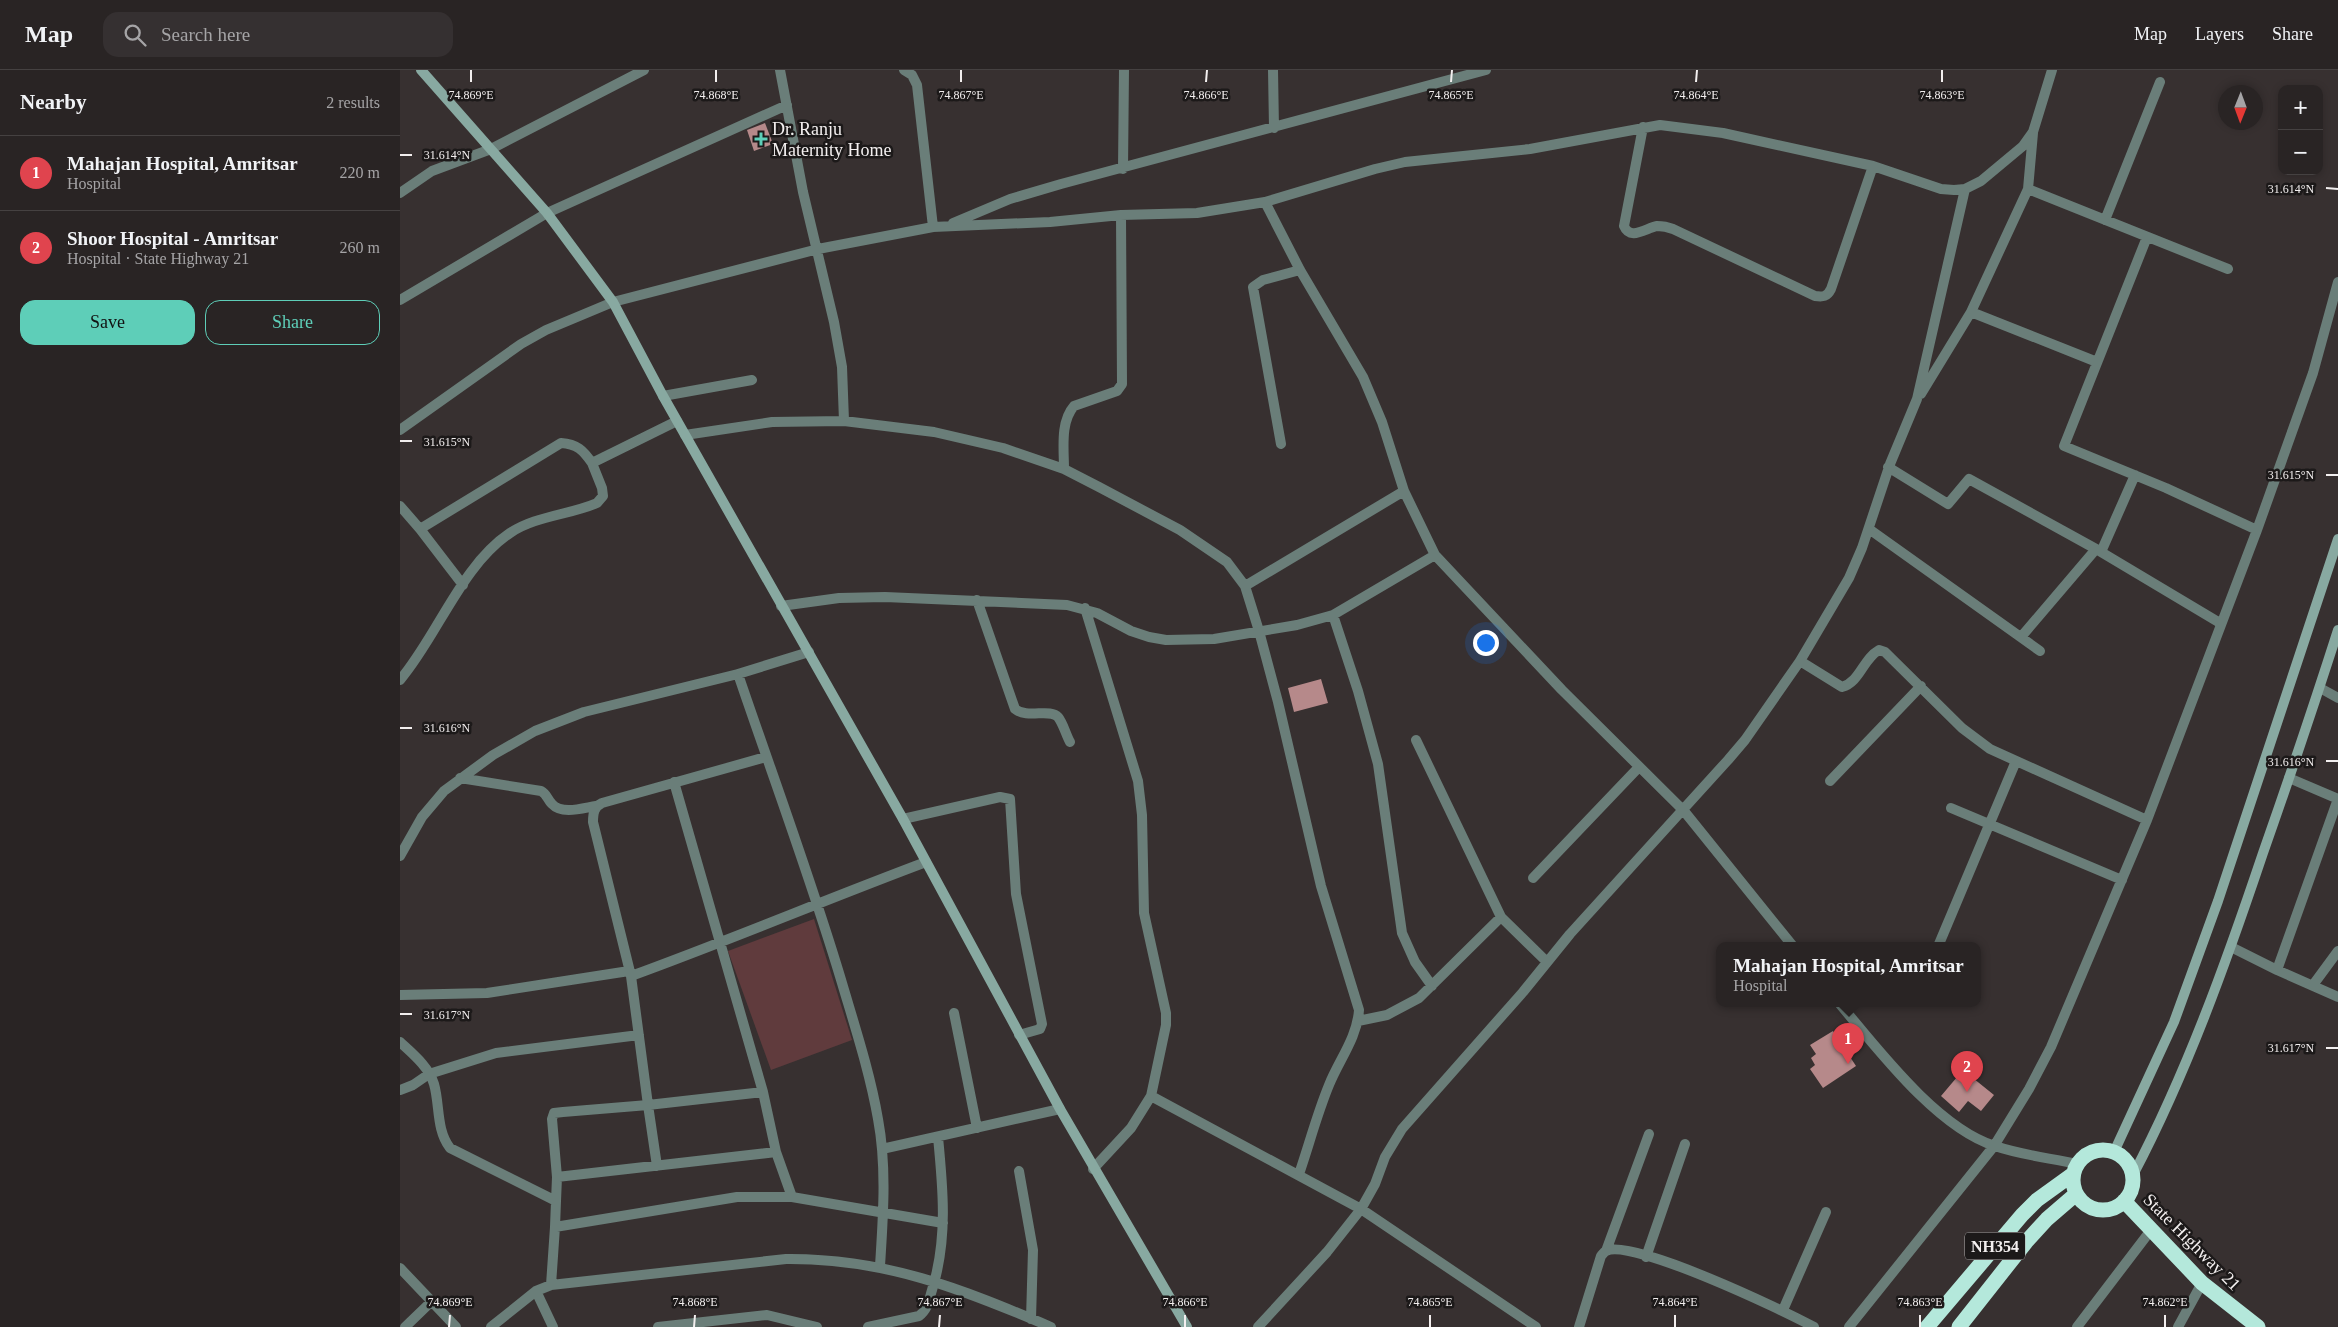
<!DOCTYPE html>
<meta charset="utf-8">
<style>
body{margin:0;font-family:"Times New Roman",serif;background:#353031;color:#f1f3f6}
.controls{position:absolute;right:15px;top:15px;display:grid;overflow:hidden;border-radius:10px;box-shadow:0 2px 8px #0003}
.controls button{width:45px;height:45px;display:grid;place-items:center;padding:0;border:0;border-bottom:1px solid #454141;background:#292424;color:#f1f3f6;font:25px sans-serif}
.compass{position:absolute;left:1818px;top:15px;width:45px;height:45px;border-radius:50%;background:#292424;box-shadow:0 2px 8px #0003;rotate:181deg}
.you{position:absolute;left:1085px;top:572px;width:18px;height:18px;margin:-12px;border:4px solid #fff;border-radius:50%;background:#1a73e8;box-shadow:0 0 0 8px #1a73e833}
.badge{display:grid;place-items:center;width:32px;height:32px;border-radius:50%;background:#5eceb8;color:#fff;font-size:16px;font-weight:700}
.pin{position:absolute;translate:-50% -41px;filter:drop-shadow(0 1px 2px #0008)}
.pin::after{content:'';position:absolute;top:26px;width:18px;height:15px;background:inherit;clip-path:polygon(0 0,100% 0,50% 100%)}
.popup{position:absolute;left:1316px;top:872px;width:265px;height:65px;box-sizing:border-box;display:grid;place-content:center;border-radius:10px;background:#292424;filter:drop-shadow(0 1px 4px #0005);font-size:16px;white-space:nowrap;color:#a5a4a6}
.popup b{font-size:19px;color:#f1f3f6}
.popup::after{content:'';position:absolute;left:50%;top:100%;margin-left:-10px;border:10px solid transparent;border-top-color:#292424}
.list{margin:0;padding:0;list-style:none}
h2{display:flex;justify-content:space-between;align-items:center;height:65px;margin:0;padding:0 20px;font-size:21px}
h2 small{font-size:16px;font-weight:400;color:#a5a4a6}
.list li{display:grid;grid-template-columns:32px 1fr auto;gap:15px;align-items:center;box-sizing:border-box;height:75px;padding:0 20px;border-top:1px solid #454141}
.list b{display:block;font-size:19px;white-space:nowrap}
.list p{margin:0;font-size:16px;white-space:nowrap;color:#a5a4a6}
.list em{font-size:16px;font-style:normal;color:#a5a4a6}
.actions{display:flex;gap:10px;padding:15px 20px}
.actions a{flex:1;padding:11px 0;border:1px solid #5eceb8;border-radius:15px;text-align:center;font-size:18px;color:#5eceb8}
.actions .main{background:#5eceb8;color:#111}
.icon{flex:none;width:28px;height:28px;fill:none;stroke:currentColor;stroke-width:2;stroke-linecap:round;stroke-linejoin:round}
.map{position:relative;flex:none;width:1938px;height:1257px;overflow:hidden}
header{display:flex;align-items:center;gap:30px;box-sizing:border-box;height:70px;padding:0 25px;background:#292424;border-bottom:1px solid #454141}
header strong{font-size:24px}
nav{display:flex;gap:28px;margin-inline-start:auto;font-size:18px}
.search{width:350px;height:45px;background:#353031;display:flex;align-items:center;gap:12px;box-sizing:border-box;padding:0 18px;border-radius:15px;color:#a5a4a6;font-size:19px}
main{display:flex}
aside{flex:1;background:#292424}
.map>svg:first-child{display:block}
</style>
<header>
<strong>Map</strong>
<div class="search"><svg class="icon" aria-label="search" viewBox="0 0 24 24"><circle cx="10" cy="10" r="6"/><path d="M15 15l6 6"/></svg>Search here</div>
<nav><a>Map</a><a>Layers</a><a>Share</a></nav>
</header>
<main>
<aside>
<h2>Nearby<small>2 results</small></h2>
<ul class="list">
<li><span class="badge" style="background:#e0444e">1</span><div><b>Mahajan Hospital, Amritsar</b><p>Hospital</p></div><em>220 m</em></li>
<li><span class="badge" style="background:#e0444e">2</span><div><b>Shoor Hospital - Amritsar</b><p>Hospital · State Highway 21</p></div><em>260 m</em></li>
</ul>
<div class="actions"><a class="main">Save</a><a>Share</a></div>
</aside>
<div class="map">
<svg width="1938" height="1257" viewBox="0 0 1938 1257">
<rect width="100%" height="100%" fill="#373030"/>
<path fill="#603b3d" d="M414 849 452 970 371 1000 328 881Z"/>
<path fill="#b6898a" d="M365 53 373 74 354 81 347 60Z
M921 609 928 633 894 642 888 618Z
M1433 961 1456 996 1423 1018 1410 999 1415 995 1411 988 1416 984 1410 975Z
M1563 1000 1594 1025 1581 1041 1568 1031 1559 1042 1541 1026Z"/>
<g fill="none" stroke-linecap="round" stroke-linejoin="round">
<path stroke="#6a7e79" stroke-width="10" d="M380 0 403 122 434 252 442 297 444 351
M504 0 512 5 517 15 533 157
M873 0 874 58
M1243 57 1224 156C1230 171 1246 158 1257 156 1263 156 1268 157 1273 159L1415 226C1423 227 1427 227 1431 219L1473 96
M723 99 724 0
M1628 119 1828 199
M0 123 32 101 91 79 244 0
M865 132 900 200 963 307 982 352 1004 421 1035 485 1162 620 1284 741 1392 875
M1705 150 1760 12
M553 153 610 129 661 114 1086 0
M1747 167 1664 376 1766 418 1857 460
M0 230 147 143 387 35
M1571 242 1697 292
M1521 324 1571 242 1628 119 1633 63
M263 326 352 310
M0 360 121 274 146 260 213 232 418 179 533 157 650 152 721 145 797 143 865 132 975 99 1005 92 1130 79 1260 55 1323 63 1473 96 1541 119 1554 120 1565 119 1581 111 1623 76 1633 62 1652 0
M285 365 372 352 444 351 534 362 603 378 664 399 699 417 780 460 827 492 845 516 859 561 878 632 921 816 959 940C957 968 939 990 929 1015 917 1044 909 1075 899 1104
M881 374 853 217 863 210 900 200
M1488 397 1548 434 1569 409 1696 479 1820 553
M664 399C664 379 660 352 674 336L717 321 722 314 721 145
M0 436 20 459
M1469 459 1640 581
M1701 482 1735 405
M63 515 20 459 161 373C177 374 183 380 192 393
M845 516 1004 421
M577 530 615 639C627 649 650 638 658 647 663 653 666 665 670 672
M381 536 439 528 485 527 667 535 697 543 731 561 749 567 766 570 814 569 897 555 933 545 1035 485
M685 538 738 711 742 745 744 843 766 943V955L751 1026
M933 545 958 621 978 694 1002 863 1015 892 1032 916
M1621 567 1696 479
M1400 591 1442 617C1460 612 1463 589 1479 580L1485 582 1562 658 1590 679 1747 750
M338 604C373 707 411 809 442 913 455 957 470 1003 478 1049 487 1097 483 1148 480 1196
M0 610C38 565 61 496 110 463 135 446 169 445 197 433L203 426 202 418 192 393 277 351
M1920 618 1938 628
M1016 670 1101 847
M366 687 202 733C194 737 193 743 193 752L231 906 248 1035 363 1022 376 1082 392 1127 543 1153
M60 708 141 721C147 724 147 729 152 734 162 745 183 738 196 736
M1889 708 1938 729
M1430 711 1521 616
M274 712 363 1022
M1551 738 1722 810
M503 749 600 727 610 729 616 824 642 954 640 959 619 965
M0 786 22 747 44 721 93 685 135 661 184 642 338 604 409 582
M1133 808 1239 697
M1539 874 1616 691
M1831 877 1877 900 1938 927
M1877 900 1938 729
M231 906C330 870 427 829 526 792
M1913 915 1938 881
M0 925 87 923 229 901
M1439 933C1477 978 1537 1058 1595 1076 1621 1085 1650 1088 1677 1094
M554 943 577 1058
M958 951 987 945 1019 928 1101 847 1147 892
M0 972C13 984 29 997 34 1014 40 1035 36 1060 50 1078L156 1131 155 1157
M0 1020 13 1015 29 1004 96 983 239 965
M482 1079 660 1039
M693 1099 731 1058 751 1026 961 1139 1136 1257
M619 1101 633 1180 631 1249
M157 1107 152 1049 154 1043 163 1042 248 1035 257 1096
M156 1131 157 1107 376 1082
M1206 1181 1249 1064
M1246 1187 1285 1074
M0 1198 56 1257
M151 1215 155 1157 337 1127H392
M136 1221 153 1257
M1383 1240 1426 1142
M5 1257 32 1231
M91 1257 136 1221 151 1215 386 1189C485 1188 562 1219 651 1257
M258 1257 367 1245 417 1257
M468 1257 519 1246C528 1239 529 1230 532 1220 548 1169 543 1118 538 1067
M858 1257 927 1182 961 1139 975 1114 985 1087 1002 1059 1123 922 1170 864 1328 690 1345 670 1400 591 1449 508 1462 478 1490 394 1517 329 1565 119
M1179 1257 1201 1186C1202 1185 1204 1182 1206 1181 1232 1168 1385 1241 1414 1257
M1449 1257 1594 1076 1629 1019 1651 977 1747 750 1857 460 1913 303 1938 212
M1677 1257 1751 1160
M1778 1257 1802 1213"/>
<path stroke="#88a9a1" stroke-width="10" d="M21 0 147 143 213 232 263 326 503 749 660 1039 787 1257
M1714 1082 1774 952 1818 831 1938 469
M1733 1105C1787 1002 1826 893 1863 783 1889 709 1914 635 1938 560"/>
<path stroke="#b4e8db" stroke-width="15" d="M1673 1110a30 30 0 1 1 60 0a30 30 0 1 1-60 0Z
M1724 1131 1802 1213 1858 1257
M1527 1257 1622 1145 1637 1130 1673 1104
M1559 1257 1626 1172 1647 1149 1676 1124"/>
</g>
<path fill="none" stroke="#f3efef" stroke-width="2" d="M71 12V0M316 12V0M561 12V0M806 12 807 0M1051 12 1052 0M1296 12 1297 0M1542 12V0M0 85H12M1926 118 1938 119M0 371H12M1926 405H1938M0 658H12M1926 691H1938M0 944H12M1926 978H1938M49 1257 50 1245M294 1257 295 1245M539 1257 540 1245M785 1257V1245M1030 1257V1245M1275 1257V1245M1520 1257V1245M1765 1257V1245"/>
<path fill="#5eceb8" stroke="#1c1919" stroke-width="2" d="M358.5 61.5h5v5h5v5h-5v5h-5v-5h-5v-5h5z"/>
<g text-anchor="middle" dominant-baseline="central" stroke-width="5" stroke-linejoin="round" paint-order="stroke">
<rect fill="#1c1919" stroke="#b2afaf" stroke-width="1" x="1565" y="1162.5" width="60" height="27" rx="4"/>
<g font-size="16" font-weight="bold" fill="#f3efef">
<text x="1595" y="1176">NH354</text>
</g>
<g font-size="18" fill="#f3efef" stroke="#1c1919" text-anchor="start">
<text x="372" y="59">Dr. Ranju<tspan x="372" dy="21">Maternity Home</tspan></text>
</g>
<g font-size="18" fill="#f3efef" stroke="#1c1919">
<text transform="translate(1792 1172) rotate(45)">State Highway 21</text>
</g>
</g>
<g font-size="12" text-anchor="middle" fill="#f3efef" stroke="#1c1919" stroke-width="5" stroke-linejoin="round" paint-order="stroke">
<text x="71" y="29">74.869°E</text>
<text x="316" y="29">74.868°E</text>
<text x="561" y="29">74.867°E</text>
<text x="806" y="29">74.866°E</text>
<text x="1051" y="29">74.865°E</text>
<text x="1296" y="29">74.864°E</text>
<text x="1542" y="29">74.863°E</text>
<text x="47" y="89">31.614°N</text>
<text x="1891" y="123">31.614°N</text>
<text x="47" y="376">31.615°N</text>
<text x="1891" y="409">31.615°N</text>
<text x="47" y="662">31.616°N</text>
<text x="1891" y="696">31.616°N</text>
<text x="47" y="949">31.617°N</text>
<text x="1891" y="982">31.617°N</text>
<text x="50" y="1236">74.869°E</text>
<text x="295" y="1236">74.868°E</text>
<text x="540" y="1236">74.867°E</text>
<text x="785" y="1236">74.866°E</text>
<text x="1030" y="1236">74.865°E</text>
<text x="1275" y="1236">74.864°E</text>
<text x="1520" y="1236">74.863°E</text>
<text x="1765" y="1236">74.862°E</text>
</g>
</svg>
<div class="controls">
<button>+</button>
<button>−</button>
</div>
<svg class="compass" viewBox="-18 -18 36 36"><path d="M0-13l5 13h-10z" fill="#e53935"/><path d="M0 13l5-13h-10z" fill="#a5a4a6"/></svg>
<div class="you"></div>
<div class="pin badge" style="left:1448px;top:994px;background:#e0444e">1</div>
<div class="popup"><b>Mahajan Hospital, Amritsar</b>Hospital</div>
<div class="pin badge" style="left:1567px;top:1022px;background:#e0444e">2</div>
</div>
</main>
